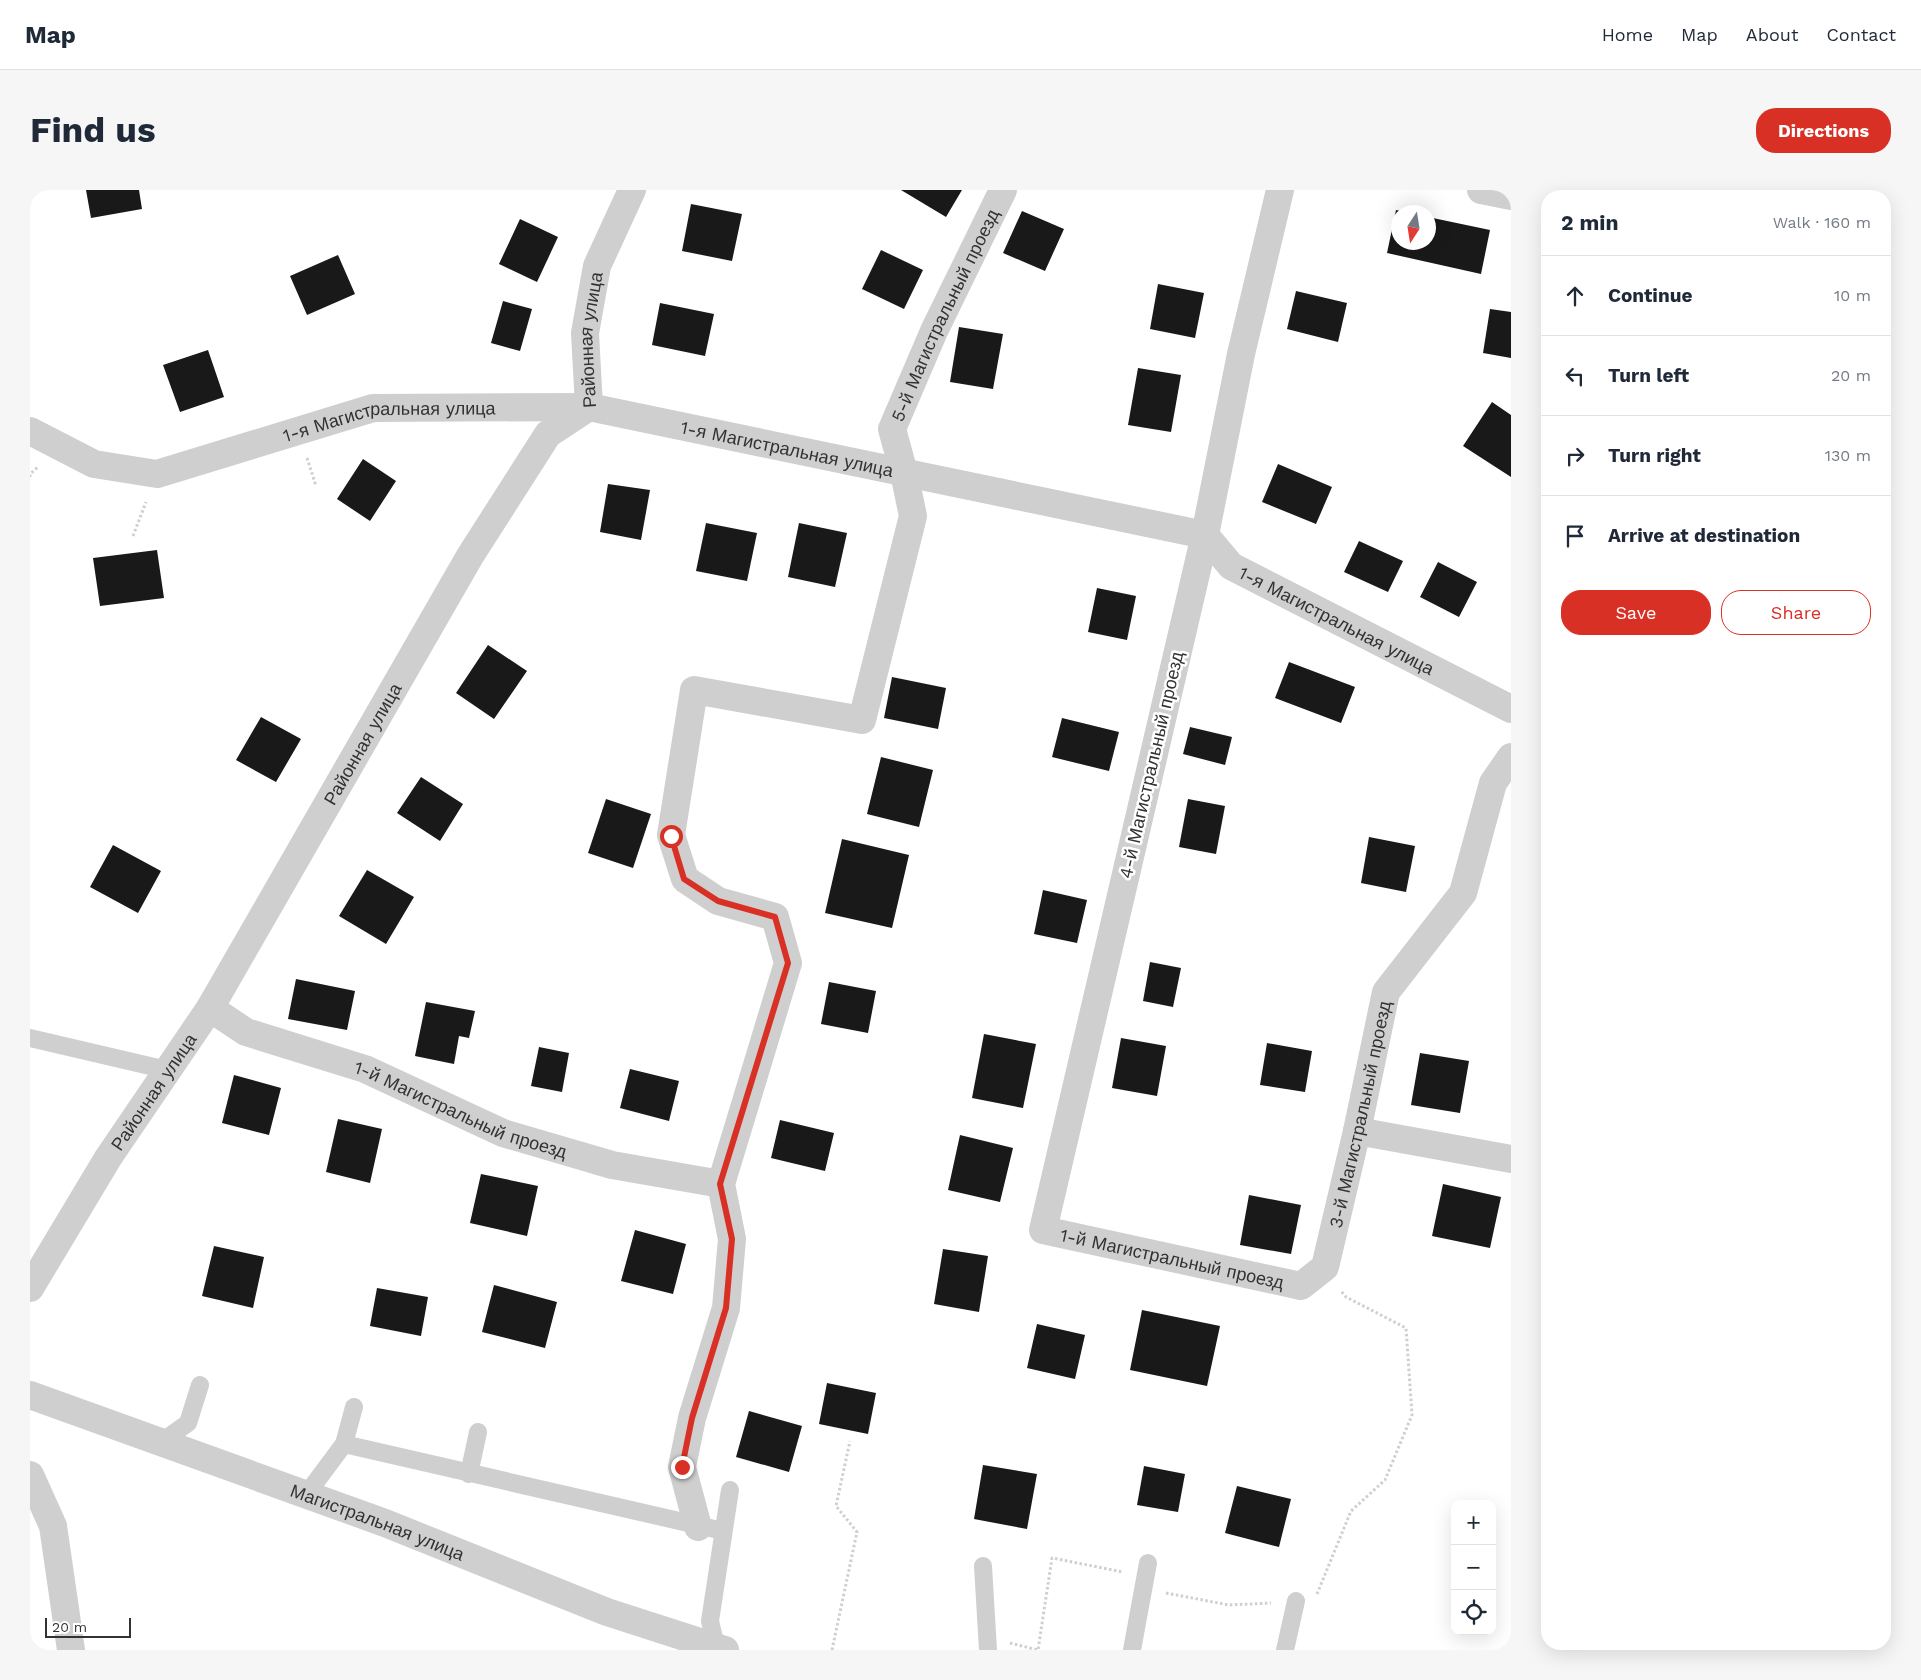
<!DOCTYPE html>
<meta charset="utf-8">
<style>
body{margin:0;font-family:"Work Sans",sans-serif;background:#f6f6f7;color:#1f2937}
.controls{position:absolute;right:15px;bottom:15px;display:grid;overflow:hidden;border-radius:10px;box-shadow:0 5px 20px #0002}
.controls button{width:45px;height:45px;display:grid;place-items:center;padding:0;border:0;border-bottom:1px solid #e0e1e3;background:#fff;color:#1f2937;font:25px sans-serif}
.compass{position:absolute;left:1361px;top:15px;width:45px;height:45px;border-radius:50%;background:#fff;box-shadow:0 5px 20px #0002;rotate:192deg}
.scale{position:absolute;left:15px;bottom:12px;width:86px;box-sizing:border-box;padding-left:5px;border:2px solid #323232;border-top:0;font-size:14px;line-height:18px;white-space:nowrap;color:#323232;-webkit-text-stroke:4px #fff;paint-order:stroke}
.stop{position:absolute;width:15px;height:15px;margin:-11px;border:4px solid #d93025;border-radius:50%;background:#fff}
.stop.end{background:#d93025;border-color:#fff;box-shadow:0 1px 5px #0008}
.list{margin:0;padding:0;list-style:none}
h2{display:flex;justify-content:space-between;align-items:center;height:65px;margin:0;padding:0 20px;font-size:21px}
h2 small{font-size:16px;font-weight:400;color:#747a83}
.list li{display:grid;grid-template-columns:32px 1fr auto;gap:15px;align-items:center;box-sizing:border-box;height:80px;padding:0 20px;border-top:1px solid #e0e1e3}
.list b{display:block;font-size:19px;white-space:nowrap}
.list em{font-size:16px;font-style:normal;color:#747a83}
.actions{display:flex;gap:10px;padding:15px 20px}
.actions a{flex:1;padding:11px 0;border:1px solid #d93025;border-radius:20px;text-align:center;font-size:18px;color:#d93025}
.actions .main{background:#d93025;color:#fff}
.icon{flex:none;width:28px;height:28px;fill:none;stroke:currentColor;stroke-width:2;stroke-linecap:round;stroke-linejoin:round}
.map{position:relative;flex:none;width:1481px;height:1460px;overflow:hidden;border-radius:20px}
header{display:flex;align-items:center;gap:30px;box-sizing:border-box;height:70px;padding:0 25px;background:#fff;border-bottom:1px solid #e0e1e3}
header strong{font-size:24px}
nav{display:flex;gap:28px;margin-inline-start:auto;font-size:18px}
.intro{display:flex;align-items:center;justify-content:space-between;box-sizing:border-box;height:120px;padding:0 30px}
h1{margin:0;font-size:35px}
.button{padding:12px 22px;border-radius:20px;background:#d93025;color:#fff;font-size:18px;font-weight:700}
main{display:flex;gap:30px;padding:0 30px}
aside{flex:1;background:#fff;border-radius:20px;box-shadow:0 5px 20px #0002}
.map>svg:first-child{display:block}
</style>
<header>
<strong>Map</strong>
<nav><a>Home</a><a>Map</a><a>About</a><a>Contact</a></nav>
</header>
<div class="intro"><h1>Find us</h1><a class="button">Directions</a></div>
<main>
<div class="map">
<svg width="1481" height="1460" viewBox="0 0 1481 1460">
<rect width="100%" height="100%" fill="#fff"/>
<path fill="#191919" d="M56 0H109L112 19 61 28Z
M871 0H932L916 27Z
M661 14 712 24 702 71 652 61Z
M1366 20 1375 22H1368V52H1398V27L1460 40 1451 84 1357 63Z
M992 21 1034 39 1015 81 973 63Z
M490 29 528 47 507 92 469 74Z
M851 60 893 80 874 119 832 99Z
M308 65 325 104 277 125 260 86Z
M1128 94 1174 103 1165 148 1120 139Z
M1266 101 1317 113 1308 152 1257 139Z
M473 111 502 119 490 161 461 153Z
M630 113 684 124 675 166 622 155Z
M1460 119 1481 122V168L1453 163Z
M929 137 973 144 963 199 920 192Z
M178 160 194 207 150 222 133 175Z
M1108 178 1151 185 1141 242 1098 235Z
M1462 212 1481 225V287L1433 256Z
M333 269 366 291 340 331 307 309Z
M1248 274 1302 297 1286 334 1232 312Z
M578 294 620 300 611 350 570 342Z
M676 333 727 343 717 391 666 381Z
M769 333 817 343 805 397 758 387Z
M1329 351 1373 371 1358 402 1314 382Z
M127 360 134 408 70 416 63 368Z
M1408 372 1447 392 1429 427 1390 407Z
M1067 398 1106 406 1097 450 1058 442Z
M458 455 497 481 464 529 426 503Z
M1259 472 1325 497 1311 533 1245 508Z
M862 487 916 498 908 539 854 528Z
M231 527 271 549 246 592 206 570Z
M1032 528 1089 542 1079 581 1022 567Z
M1160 537 1202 547 1195 575 1153 564Z
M851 567 903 580 889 637 837 624Z
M391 587 433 614 410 651 367 623Z
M576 609 621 624 603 678 558 663Z
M1158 609 1195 616 1186 664 1149 657Z
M1339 647 1385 656 1376 702 1331 693Z
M812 649 879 665 862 738 795 723Z
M83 655 131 681 108 723 60 697Z
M337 680 384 707 356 754 309 726Z
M1013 700 1057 710 1047 753 1004 744Z
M1120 772 1151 778 1143 817 1113 811Z
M266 789 325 801 317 840 258 829Z
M799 792 846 801 838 843 791 834Z
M396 812 445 821 439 848 429 846 424 874 385 866Z
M954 844 1006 854 993 918 942 908Z
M1091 848 1136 856 1127 906 1082 898Z
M1237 853 1282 861 1275 902 1230 895Z
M509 857 539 863 532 902 501 896Z
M1390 863 1439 871 1430 923 1381 915Z
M600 879 649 891 639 931 590 918Z
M204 885 251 898 239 945 192 933Z
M308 929 352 939 340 993 296 982Z
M750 930 804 943 795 981 741 968Z
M930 945 983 958 970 1012 918 1000Z
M451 984 508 996 497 1046 440 1033Z
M1413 994 1471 1007 1460 1058 1402 1046Z
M1219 1005 1271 1015 1261 1064 1210 1055Z
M605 1040 656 1054 643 1104 591 1091Z
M184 1056 234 1067 223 1118 172 1106Z
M913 1059 958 1066 949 1122 904 1114Z
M464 1095 527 1112 515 1158 452 1142Z
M347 1098 398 1107 391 1146 340 1136Z
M1112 1120 1190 1136 1177 1196 1100 1180Z
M1007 1134 1055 1145 1045 1189 997 1178Z
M797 1193 846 1203 838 1244 789 1234Z
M719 1221 772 1236 759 1282 706 1267Z
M953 1275 1007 1284 997 1339 944 1329Z
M1114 1276 1155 1284 1148 1322 1107 1315Z
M1207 1296 1261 1309 1249 1357 1195 1343Z"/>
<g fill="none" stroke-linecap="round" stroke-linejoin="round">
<path stroke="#cfcfcf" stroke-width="3" stroke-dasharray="2.5 2.5" stroke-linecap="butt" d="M277 268 286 296
M0 287V284L8 277
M103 346 116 312
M1136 1403 1199 1415 1241 1413
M1287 1404 1321 1321 1355 1290 1382 1225 1376 1138 1316 1107 1311 1101
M980 1453 1008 1460 1022 1368 1093 1382
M802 1460 827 1342 806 1316 820 1251"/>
<path stroke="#cfcfcf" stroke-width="18" d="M0 848 137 880
M324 1217 314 1254 693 1341
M130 1253 158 1233 170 1195
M439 1284 448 1242
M276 1305 314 1254
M953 1376 958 1460
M686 1456 680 1431 700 1300
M1102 1460 1118 1373
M1255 1460 1266 1411"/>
<g stroke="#cfcfcf" stroke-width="28">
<path id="s1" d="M1250 0 1211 164 1175 345 1013 1040 1271 1096 1295 1077 1327 941 1356 802 1433 703 1463 593 1481 567"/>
<path d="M1451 0 1481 6"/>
<path id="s2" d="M0 241 64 274 127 284 343 218 559 217 1175 345 1201 376 1481 519"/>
<path id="s3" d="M180 818 216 842 335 879 473 943 582 975 691 994"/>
<path d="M1327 941 1481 969"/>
<path id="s4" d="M0 1098 78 968 180 818 440 366 518 244 559 217 555 143 567 76 602 0"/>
<path id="s5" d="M0 1205 355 1333 577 1422 695 1460"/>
<path d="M0 1285 23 1336 41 1460"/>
<path id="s6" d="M668 1337 652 1277 662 1228 696 1118 702 1049 691 994 758 773 745 727 688 711 655 689 641 645 664 500 832 530 883 326 874 283 862 239 904 141 973 0"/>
</g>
</g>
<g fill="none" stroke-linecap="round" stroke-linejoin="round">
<path stroke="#d93025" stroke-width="6" d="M641 646 654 689 688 711 745 727 758 773 690 994 702 1049 696 1118 662 1228 652 1277"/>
</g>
<g text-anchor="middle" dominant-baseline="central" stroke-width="5" stroke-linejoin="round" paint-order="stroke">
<g font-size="18" fill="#323232" stroke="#fff">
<text stroke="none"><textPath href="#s6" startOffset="1519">5-й Магистральный проезд</textPath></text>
<text stroke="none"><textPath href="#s4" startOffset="1116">Районная улица</textPath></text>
<text stroke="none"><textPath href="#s2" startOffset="376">1-я Магистральная улица</textPath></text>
<text stroke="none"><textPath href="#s2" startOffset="780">1-я Магистральная улица</textPath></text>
<text stroke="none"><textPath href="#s2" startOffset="1366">1-я Магистральная улица</textPath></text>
<text stroke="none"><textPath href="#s4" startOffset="638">Районная улица</textPath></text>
<text transform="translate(1121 575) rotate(-77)">4-й Магистральный проезд</text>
<text stroke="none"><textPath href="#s4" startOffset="232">Районная улица</textPath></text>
<text stroke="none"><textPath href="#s3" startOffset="272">1-й Магистральный проезд</textPath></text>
<text stroke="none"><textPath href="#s1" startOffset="1518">3-й Магистральный проезд</textPath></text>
<text stroke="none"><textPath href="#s1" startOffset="1199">1-й Магистральный проезд</textPath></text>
<text stroke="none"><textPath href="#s5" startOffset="370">Магистральная улица</textPath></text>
</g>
</g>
</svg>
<div class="controls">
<button>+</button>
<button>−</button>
<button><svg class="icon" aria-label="locate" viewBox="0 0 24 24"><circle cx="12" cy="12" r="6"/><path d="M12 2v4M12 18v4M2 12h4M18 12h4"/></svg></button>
</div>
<svg class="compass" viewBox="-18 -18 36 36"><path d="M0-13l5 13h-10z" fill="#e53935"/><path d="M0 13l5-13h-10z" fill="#747a83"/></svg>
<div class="scale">20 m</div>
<div class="stop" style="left:641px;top:646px"></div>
<div class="stop end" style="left:652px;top:1277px"></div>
</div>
<aside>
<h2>2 min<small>Walk · 160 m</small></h2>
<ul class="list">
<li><svg class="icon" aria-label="ahead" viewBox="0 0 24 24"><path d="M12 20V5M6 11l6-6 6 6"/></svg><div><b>Continue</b></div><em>10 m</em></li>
<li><svg class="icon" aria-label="left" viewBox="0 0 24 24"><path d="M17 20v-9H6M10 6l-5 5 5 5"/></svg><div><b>Turn left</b></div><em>20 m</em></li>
<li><svg class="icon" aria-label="right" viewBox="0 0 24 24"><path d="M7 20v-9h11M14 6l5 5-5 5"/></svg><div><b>Turn right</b></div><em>130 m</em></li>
<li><svg class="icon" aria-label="arrive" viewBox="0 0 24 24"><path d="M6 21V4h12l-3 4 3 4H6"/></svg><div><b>Arrive at destination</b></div></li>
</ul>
<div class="actions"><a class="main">Save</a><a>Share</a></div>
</aside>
</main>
